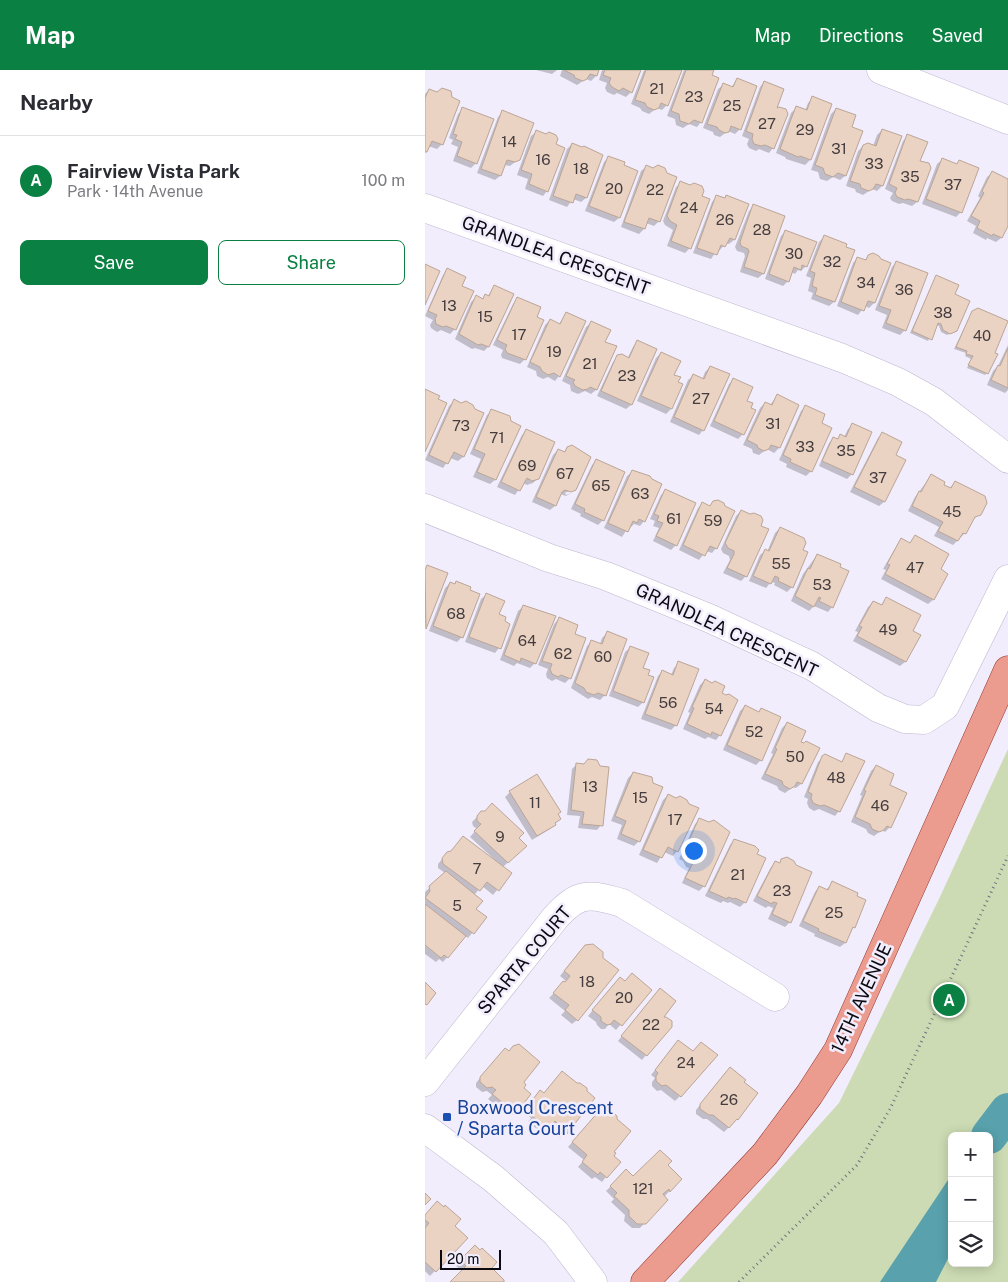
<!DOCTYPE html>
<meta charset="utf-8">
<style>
body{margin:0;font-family:"Public Sans",sans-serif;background:#f2f2f3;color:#2b2b33}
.controls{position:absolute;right:15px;bottom:15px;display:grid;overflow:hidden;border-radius:8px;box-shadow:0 2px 12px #0003}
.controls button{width:45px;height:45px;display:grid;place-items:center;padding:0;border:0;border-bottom:1px solid #e1e1e2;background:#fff;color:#2b2b33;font:25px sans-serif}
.scale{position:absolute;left:15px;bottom:12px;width:61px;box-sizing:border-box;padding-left:5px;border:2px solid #0c0a11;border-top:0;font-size:14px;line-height:18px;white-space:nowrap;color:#0c0a11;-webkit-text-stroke:4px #f1edfc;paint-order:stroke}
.you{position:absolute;left:268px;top:780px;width:18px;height:18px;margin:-12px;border:4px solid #fff;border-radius:50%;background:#1a73e8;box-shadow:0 0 0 8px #1a73e833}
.badge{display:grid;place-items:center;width:32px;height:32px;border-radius:50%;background:#0b8043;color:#fff;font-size:16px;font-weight:700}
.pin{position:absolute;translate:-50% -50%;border:2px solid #fff;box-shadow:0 1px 5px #0006}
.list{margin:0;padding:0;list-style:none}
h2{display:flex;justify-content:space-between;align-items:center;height:65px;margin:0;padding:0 20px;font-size:21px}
h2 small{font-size:16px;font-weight:400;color:#7c7c81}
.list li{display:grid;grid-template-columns:32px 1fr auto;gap:15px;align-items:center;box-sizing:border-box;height:90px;padding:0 20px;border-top:1px solid #e1e1e2}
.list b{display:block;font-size:19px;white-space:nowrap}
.list p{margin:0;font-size:16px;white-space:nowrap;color:#7c7c81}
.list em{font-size:16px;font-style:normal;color:#7c7c81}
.actions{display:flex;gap:10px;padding:15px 20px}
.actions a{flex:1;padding:11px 0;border:1px solid #0b8043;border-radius:8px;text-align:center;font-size:18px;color:#0b8043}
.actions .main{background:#0b8043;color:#fff}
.icon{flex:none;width:28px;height:28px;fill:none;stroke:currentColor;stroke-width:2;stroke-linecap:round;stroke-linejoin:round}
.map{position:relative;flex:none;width:583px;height:1212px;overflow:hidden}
header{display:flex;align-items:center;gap:30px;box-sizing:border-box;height:70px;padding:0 25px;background:#0b8043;color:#fff}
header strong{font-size:24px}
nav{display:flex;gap:28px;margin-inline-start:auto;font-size:18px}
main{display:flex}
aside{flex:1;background:#fff}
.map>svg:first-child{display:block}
</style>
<header>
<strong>Map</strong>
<nav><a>Map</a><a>Directions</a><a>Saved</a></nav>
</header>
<main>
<aside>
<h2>Nearby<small></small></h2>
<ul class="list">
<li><span class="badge">A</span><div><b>Fairview Vista Park</b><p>Park · 14th Avenue</p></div><em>100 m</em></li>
</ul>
<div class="actions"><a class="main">Save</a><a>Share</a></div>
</aside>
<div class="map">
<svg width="583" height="1212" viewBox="0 0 583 1212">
<rect width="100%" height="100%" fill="#f1edfc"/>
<path fill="#ccdbb3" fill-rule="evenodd" d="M583 679V1212H253L414 1033 514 829ZM527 1066H564V1193H527Z"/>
<path fill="#59a2ad" d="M583 1042V1059L564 1087V1066H561Z
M527 1104V1181L511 1212H455Z"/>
<path fill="#0003" d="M111 0H132L127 4Z
M137 0H173L171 6 166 11 161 9 152 15 135 6Z
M177 0H214L206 22 201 27 192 23 189 25 182 22 180 18 182 13 174 10Z
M219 0H256L242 35 237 40 232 38 224 44 217 41 215 38 206 34Z
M259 0H287L276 52 272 57 264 54 258 58 251 55 250 49 242 46Z
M312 9 315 59 310 64 303 61 295 67 289 65 288 62 278 58 293 19 298 15 306 18Z
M339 12 350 38 348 78 344 83 334 79 331 81 324 78 322 74 324 69 317 66 335 17Z
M4 20 17 74 12 79 3 76 0 83V24Z
M388 28 406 35 385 90 380 95 361 89 360 87 351 83 366 43 371 38 380 41 383 33Z
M38 39 51 93 46 98 28 91 33 77 26 74 28 70 24 68 33 44Z
M411 39 425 57 420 106 415 110 408 107 402 111 395 109 393 102 386 100 406 44Z
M78 42 94 89 85 96 79 95 75 106 70 110 52 103 73 47Z
M457 60 475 67 457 116 452 121 447 119 438 125 431 122 430 119 421 116 433 81 438 76H448L452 65Z
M111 62 122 121 118 126 100 119 103 109 92 105 106 66Z
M483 66 492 132 487 136 478 133 474 134 467 131 465 128 468 123 460 119 478 71Z
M147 74 157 78 161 128 156 132 148 129 142 137 124 130 142 79Z
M184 87 194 148 189 152 160 141 179 92Z
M517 90 531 95 534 92 536 142 531 147 497 134 512 94Z
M221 97 234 151 229 156 221 153 219 159 214 164 196 157 216 101Z
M567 103 583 111V153L576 168 571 172 562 168 561 170 548 163 551 156 542 151 555 128 553 126 562 107Z
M256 113 265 178 260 183 242 176 248 160 240 155 238 151 251 117Z
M291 127 309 170 304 174 301 173 294 181 292 180 286 189 268 183 287 132Z
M329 136 338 204 333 208 315 202 320 186 319 183 312 181 310 177 324 141Z
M361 161 381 196 376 201 373 200 370 204 366 202 363 211 358 216 340 209 356 166Z
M399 167 409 232 404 236 386 229 388 223 383 221 386 208 381 206 394 172Z
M444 187 464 194 449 233 444 238 440 236 433 245 412 236 428 193 432 188 439 191Z
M471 192 501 204 480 260 475 265 457 258 462 245 450 240 467 197Z
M22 200 35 217 30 259 25 264 16 260 12 262 6 258 5 255 8 250 0 246 18 205Z
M510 209 529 225 530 261 522 265 516 262 514 256 511 255 503 271 485 263Z
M69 217 63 277 59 281 50 278 47 279 30 269 46 232 51 227 57 229 60 226 62 227Z
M93 229 110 248 100 289 95 294 77 288 76 285 78 280 68 275 88 234Z
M547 242 568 283 562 303 560 305 542 298 546 289 540 286 541 283 529 279Z
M141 244 134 306 130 311 123 307 118 309 112 306 111 301 102 297 120 255 125 250 134 254Z
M166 253 179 272 190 277 171 320 166 324 160 321 153 324 146 321 145 315 137 311 161 257Z
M212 272 230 280 206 335 201 339 172 326 188 292 193 286 202 289 208 277Z
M583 275V320L580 323 562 315 568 301 573 296Z
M236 283 252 312 256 315 246 339 241 344 212 331 231 288Z
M285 297 278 360 274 365 245 352 263 310 268 306 277 310 280 302Z
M309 309 321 331 318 364 313 369 285 356 304 314Z
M352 326 373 336 354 378 349 383 342 379 334 385 328 383 327 379 318 375 335 338 340 333 345 335Z
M29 331 58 344 38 387 33 391 25 388 18 398 0 390 24 336Z
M380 337 386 401 381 406 361 397 362 394 354 390 376 341Z
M67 341 94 356 70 410 65 414 48 407 56 389 45 384 62 345Z
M428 354 427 404 422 409 394 396 404 373 409 368 412 370 416 366 419 367 423 359Z
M102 360 113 408 108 413 102 415 98 413 90 425 72 417 97 365Z
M458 363 469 386 479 391 459 432 454 436 425 422 453 368Z
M143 378 148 419 140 423 141 425 146 423 141 426 135 424 130 436 125 440 107 432 128 385 133 380 138 383Z
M172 390 178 450 173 455 155 446 156 444 146 439 167 395Z
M207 402 219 451 215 456 209 454 206 457 204 456 197 467 179 458 202 406Z
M506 406 524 419 530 412 555 444 547 450 540 463 528 475 509 466 514 457 483 441 490 427Z
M241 420 251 475 246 480 228 471 234 458 228 456 230 451 225 449 236 425Z
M289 432 291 478 287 483 281 481 274 490 254 480 273 438 277 434 284 437Z
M316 441 321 506 316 511 298 503 305 490 304 486 298 483 296 479 311 446Z
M355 458 367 517 362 522 349 515 350 513 346 512 341 518 324 511 335 485 340 481 342 482 350 463Z
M490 466 514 500 522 504 508 530 503 534 456 509 461 500 458 499 472 475 476 470 484 474Z
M392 485 407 537 403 542 389 536 384 541 366 531 378 504Z
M2 497 21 504 0 558V499Z
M31 512 37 567 32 572 4 561 20 518 25 513 29 515Z
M61 525 74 578 70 583 40 572 56 529Z
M462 528 486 561 494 565 480 592 475 596 428 571 433 562 430 561 443 537 448 532 455 536Z
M98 537 110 593 105 598 92 593 89 596 75 590 93 541Z
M134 549 148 565 145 608 140 613 131 609 127 611 122 608 121 604 123 599 113 595 129 554Z
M182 563 180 625 175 630 167 627 163 629 146 618 162 576 167 571 175 574 177 568Z
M205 578 217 599 218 632 213 637 184 626 200 582Z
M254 593 251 655 246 660 216 649 233 606 237 602 246 605 249 598Z
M280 610 296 623 295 665 291 670 283 667 280 669 258 659 265 643 263 642 275 615Z
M320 636 333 642 336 639V690L331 695 298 680 315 641Z
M362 653 374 673 393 679 376 714 371 718 368 717 360 723 354 720 352 716 336 709 348 684 346 683 357 658Z
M422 685 414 741 410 746 394 739 389 741 384 738 382 733 383 729 379 727 393 692 398 687 415 693Z
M151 695 175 697 176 755 172 760 153 758 155 746 142 745 147 699Z
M451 696 463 716 465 757 460 762 457 760 449 766 443 763 441 759 426 752 437 726 435 725 446 701Z
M208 703 236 717 214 771 209 776 192 769 197 755 186 751 203 708Z
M85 722 132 745 134 749 125 759 107 770 80 727Z
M243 725 252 781 248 786 239 782 232 793 214 785 238 730Z
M57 742 100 776 77 798 85 804 68 825 57 816 49 825V839L60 848 43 868 40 866 18 892 14 889 11 892 0 884V822L20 803 13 798V794L18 788 69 792 70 790 45 767 52 759 48 756 47 752Z
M275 749 279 816 274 821 257 813 264 798 261 797 258 791 254 789 270 754Z
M310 770 320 832 315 837 305 832 303 833 298 831 296 833 280 826 305 775Z
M357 790 365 852 360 857 343 849 348 838 343 836 341 838 328 831 346 797 351 793 354 794Z
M407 813 429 857 425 861 420 873 415 877 389 866 390 864 374 856 390 822 394 817 401 820Z
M155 881 152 950 147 954 136 945 140 941 124 928 141 911 135 906Z
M200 912 225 920 191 960 184 954 180 959H176L172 955 171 952 163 946 190 913Z
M230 924 236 949 221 985 217 990 193 971Z
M249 976 255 1026 250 1031 236 1020 232 1021 227 1016V1012L230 1008 226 1005Z
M75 984 97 1012 92 1040 88 1045 81 1039 78 1042 63 1029 67 1025 62 1021 57 1022 51 1017V1013Z
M300 1003 312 1049 299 1062 282 1049H278L271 1044V1040Z
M119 1024 140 1064 135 1068 126 1061 128 1058 125 1055 117 1063 103 1052 106 1048 98 1042 111 1027Z
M169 1047 188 1082 181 1107 177 1112 170 1107 167 1109 153 1097 159 1090 143 1077Z
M241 1095 256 1109 239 1127 242 1130 215 1158H207L199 1151 200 1145 186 1132 189 1129 181 1121 196 1106 208 1108Z
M0 1146 28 1156 41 1168 5 1206 0 1201Z
M50 1176 65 1198 37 1201 31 1196Z"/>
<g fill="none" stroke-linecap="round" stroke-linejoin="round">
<path stroke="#59a2ad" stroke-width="36" d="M564 1066 583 1041"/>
</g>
<path fill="#ead3c3" stroke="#bba596" d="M139 0H174L172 6 165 4 162 9 158 11 150 8 149 5Z
M180 0H216L207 23 198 18 194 21 187 17 184 13 186 8 178 5Z
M221 0H257L243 36 236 33 234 38 229 40 222 37 220 33 210 30Z
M261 0H289L287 5 294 8 277 53 269 50 264 54 255 51 254 44 246 41Z
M312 8 332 16 316 60 306 56 304 62 300 63 294 60 292 57 282 54 298 13 308 17Z
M339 11 359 19 352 38 354 37 361 39 363 44 349 79 340 75 336 76 329 74 327 69 328 64 321 61Z
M17 18 26 21 27 27 35 31 18 75 7 71 2 82H0V28L4 19 12 22Z
M387 26 407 34 386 90 375 86 373 87 355 79 371 36 382 40Z
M37 37 69 49 52 94 32 86 37 72 30 69 32 65 28 64Z
M411 38 431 45 427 57 438 61 421 106 413 103 408 107 400 104 398 98 390 95Z
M77 40 109 53 95 90 90 92 82 90 76 106 56 99Z
M457 59 477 66 458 116 451 114 448 119 444 121 436 118 435 114 425 111 438 75 443 73 451 76Z
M111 60 121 64 124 62 131 65 133 69 131 74 140 78 123 122 104 114 107 104 96 100Z
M482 64 503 72 495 91 504 93 506 98 493 132 483 129 480 130 472 127 470 123 472 118 464 114Z
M147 73 157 77 159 76 178 85 162 128 151 124 148 133 128 126Z
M183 86 200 92 199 95 213 101 195 148 164 136Z
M517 88 532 94 534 90 554 98 537 143 501 129Z
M221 95 228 98 233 95 240 98 242 103 252 107 235 152 224 148 220 159 199 152Z
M567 101 583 109V156L577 168 568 164 567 166 552 158 555 151 546 146 559 123 557 121Z
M255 111 265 115 269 113 277 116 279 121 277 126 285 129 266 179 246 171 252 155 245 151 242 146Z
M291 125 300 128 301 125 324 134 310 170 305 168 300 177 296 175 292 185 272 178Z
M328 134 360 146 339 204 319 197 324 181 323 179 316 176 315 172Z
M360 160 392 172 382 197 377 195 376 200 369 197 364 212 344 204Z
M399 165 422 174 421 177 430 180 410 232 390 225 392 218 387 216 390 203 385 201Z
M448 183 454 186 456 189 466 193 450 233 443 231 439 241 416 232 432 187 441 190 443 185Z
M471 191 503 203 481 261 461 253 466 240 454 236Z
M0 194 15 201 0 235Z
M22 198 41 207 37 216 49 221 31 260 21 256 18 257 11 254 10 249 12 245 3 241Z
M511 205 534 215 530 224 545 231 532 261 525 264 518 260 516 254 513 253 507 270 487 261Z
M69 215 89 224 64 277 56 274 53 275 34 264 51 225 58 229 60 224 64 226Z
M92 227 116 237 112 247 119 250 101 290 82 283 80 279 82 275 72 270Z
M553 238 583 251 570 283 573 284 563 304 543 295 548 286 541 284 542 281 531 277 547 241Z
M141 242 161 251 135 307 129 303 123 305 117 301 115 297 105 292 125 249 135 254Z
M166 251 186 260 180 272 192 276 172 320 165 317 163 319 158 320 150 316 148 312 150 310 141 306Z
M212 270 232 279 207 335 176 321 192 285 197 284 204 288Z
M583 278V318L566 310 573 295 575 296Z
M236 282 256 291 249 305 256 307 253 312 258 314 247 339 216 326Z
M285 296 305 304 279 361 249 347 268 304 279 309Z
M308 308 328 317 322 331 328 333 326 338 331 340 319 365 289 351Z
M0 319 15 326 13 329 22 333 0 382Z
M352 324 374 335 355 378 346 375 344 379 339 381 333 378 332 375 322 370 340 332 347 335Z
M29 329 36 333 41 331 48 335 50 339 59 343 39 387 29 382 23 394 4 385Z
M380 335 400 344 397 353 407 358 387 402 365 392 366 389 358 385Z
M66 339 85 346 86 351 96 356 71 410 52 402 60 384 49 379Z
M427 353 447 362 428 405 397 391 408 367 413 369 415 364 421 367Z
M101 359 130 372 114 409 107 411 102 408 95 421 76 412Z
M457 362 477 372 471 385 481 390 460 432 429 417Z
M147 375 166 387 151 420 146 422 140 420 137 422 131 436 111 427 133 379 140 382 142 377Z
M171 389 200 402 179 451 159 442 160 439 150 434Z
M207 400 225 406 227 409 237 414 220 452 214 449 212 453 208 451 203 462 183 453Z
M506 404 520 412 519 415 526 418 530 411 560 426 562 433 556 445 550 447 541 464 538 463 533 471 513 461 518 452 487 436 494 421 496 422Z
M240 419 271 433 252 476 231 466 238 453 232 451 234 446 229 444Z
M293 430 299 433 300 436 310 441 292 479 285 476 280 486 258 475 277 432 285 436 288 431Z
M316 440 325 444 329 443 336 446 338 450 336 456 344 459 322 507 302 498 309 484V481L303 478 300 473Z
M355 457 379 468 381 473 378 480 383 482 368 518 353 511 354 508 350 506 346 514 328 506 340 479 344 481Z
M490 465 524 484 516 499 523 504 509 530 460 504 465 495 462 494 476 468 485 473Z
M392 484 416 494 415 497 424 501 408 538 394 531 396 528 394 527 389 537 370 526 383 498 385 499Z
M2 495 23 503 1 559 0 500Z
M31 511 46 517 45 520 55 524 38 568 8 556 25 512 30 514Z
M61 523 80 531 74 544 81 547 80 551 85 554 76 579 44 567Z
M461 527 496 545 488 561 496 565 481 592 432 566 437 557 434 556 448 531 457 535Z
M98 535 131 546 111 594 96 588 95 592 79 585Z
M134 547 153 555 150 564 161 568 146 609 136 605 133 607 127 604 125 599 127 594 117 591Z
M182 561 202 569 181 626 173 623 169 625 161 622 159 618 150 613 166 570 177 574Z
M205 576 224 583 218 598 225 600 223 605 229 607 219 633 188 621Z
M253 591 274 599 252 656 220 644 237 600 248 605Z
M280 609 287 613 290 611 300 616 297 623 301 625 304 624 313 630 296 666 287 662 286 665 262 654 269 638 267 637Z
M320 635 334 642 336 638 356 647 337 691 302 675Z
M362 652 381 661 376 672 379 673 381 671 395 678 377 714 372 712 370 716 365 719 358 715 357 711 340 704 352 679 350 678Z
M421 683 440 691 415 742 399 735 395 736 388 733 386 728 387 724 383 722 397 686 400 684 417 692Z
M163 689 172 690 175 696 184 697 178 756 157 754 159 742 146 740 151 693 159 694Z
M451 695 469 704 465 715 482 723 466 758 462 756 459 760 454 762 447 759 445 754 430 747 441 721 439 720Z
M208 702 227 707 228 713 238 717 215 772 196 764 201 751 190 746Z
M112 704 136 742 133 744 136 749 130 753 131 755 112 766 84 721Z
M243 724 251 728 255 726 262 730 264 734 274 738 253 782 243 777 237 788 218 780Z
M67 733 99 763 94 768 102 776 83 793 49 761 56 754 52 751V746L56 741H60Z
M274 748 284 752 289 750 305 762 280 817 260 808 268 793 266 792 263 786 258 784Z
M38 766 87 803 74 821 62 812 55 821 18 794 17 788 22 782 26 781Z
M309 769 330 776 334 780 332 784 341 788 321 833 310 828 309 829 303 827 302 829 284 821Z
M362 787 369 791 371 795 387 802 366 853 347 844 352 833 348 832 347 834 332 826 350 791 355 793 356 789Z
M21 801 58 831 51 839 62 847 49 864 0 828 5 821 4 816Z
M407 811 433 823 432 826 441 830 430 858 428 857 421 873 393 861 394 859 378 851 394 816 403 820Z
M0 834 41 866 23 888 19 885 16 888 0 875Z
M168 874 178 882V888L194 900 153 951 140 940 144 935 128 923 138 911 140 912 145 906 139 901 160 875Z
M207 903 227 920 197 956 189 950 186 954 182 955 176 951V947L167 940 195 907 200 911Z
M0 912 11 923 2 935 0 934Z
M235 918 251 931 239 947H241L247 951V957L222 986 196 966Z
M253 970 268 981 276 972 293 985 256 1027 241 1015 237 1016 231 1011V1006L233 1003 230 1000Z
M94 974 115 992 99 1012 101 1015 99 1018 106 1024 93 1041 86 1035 84 1038 67 1024 71 1020 67 1017 62 1018 55 1012V1007L80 978 84 981 88 976Z
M305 997 321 1010 319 1012 333 1023 313 1050 312 1049 304 1058 288 1045H284L275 1039V1034Z
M137 1001 152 1013H155L162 1018V1021L170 1028 141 1065 129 1056 132 1053 130 1051 123 1059 107 1046 110 1043 102 1037 115 1020 119 1023Z
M174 1041 178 1045 181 1041H186L192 1046V1049L206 1061 189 1082 191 1083 189 1086 196 1092 182 1108 175 1102 173 1105 157 1092 162 1085 147 1072Z
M235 1080 247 1091 243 1095 257 1109 245 1122 244 1119 238 1124 243 1130 221 1154H212L204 1146V1140L189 1126 192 1123 185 1116 201 1099 208 1106Z
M0 1123 6 1129 0 1135Z
M12 1131 19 1137 20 1135 36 1149 30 1156 43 1168 11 1202 0 1192V1158L4 1153 0 1150V1145Z
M50 1175 55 1180 57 1178 72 1192 67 1198 79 1210V1212H25L41 1196 35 1190Z"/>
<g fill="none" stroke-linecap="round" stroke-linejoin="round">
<defs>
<path id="minor" d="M456 0 583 50
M0 138 417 288 473 312 509 332 583 389
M0 438 124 488 181 506 286 549 387 596 453 638 480 649 499 650 520 636 583 509
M0 1012 130 848C153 822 164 823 197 833L350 927
M0 1058 69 1109 131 1163 168 1212"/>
<path id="major" d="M220 1212 340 1084 384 1025 413 980 583 600"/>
</defs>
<use href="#minor" stroke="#beb7ce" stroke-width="29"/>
<use href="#major" stroke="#953d33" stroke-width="29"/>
<path stroke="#75727d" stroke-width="3" stroke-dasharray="1 4" stroke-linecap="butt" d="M314 1212 432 1095 465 1039 583 786"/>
<use href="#minor" stroke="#fff" stroke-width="28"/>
<use href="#major" stroke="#ec9b8f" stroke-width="28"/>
</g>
<rect fill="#1a4fb4" stroke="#f1edfc" stroke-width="2" x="17" y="1042" width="10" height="10" rx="2.5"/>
<g text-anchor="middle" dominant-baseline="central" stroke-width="5" stroke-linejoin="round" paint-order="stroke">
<g font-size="15" fill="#443c3e">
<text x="232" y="18">21</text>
<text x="269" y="26">23</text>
<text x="307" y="35">25</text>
<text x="342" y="53">27</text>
<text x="380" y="59">29</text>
<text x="84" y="71">14</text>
<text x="414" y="78">31</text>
<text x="118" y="89">16</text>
<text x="449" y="93">33</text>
<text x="156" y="98">18</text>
<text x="485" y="106">35</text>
<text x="528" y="114">37</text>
<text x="189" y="118">20</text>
<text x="230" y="119">22</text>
<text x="264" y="137">24</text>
<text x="300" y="149">26</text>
<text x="337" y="159">28</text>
<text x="369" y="183">30</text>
<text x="407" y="191">32</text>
<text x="441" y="212">34</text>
<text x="479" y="219">36</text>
<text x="24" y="235">13</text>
<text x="518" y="242">38</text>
<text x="60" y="246">15</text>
<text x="94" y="264">17</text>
<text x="557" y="265">40</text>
<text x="129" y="281">19</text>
<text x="165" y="293">21</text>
<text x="202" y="305">23</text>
<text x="276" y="328">27</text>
<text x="348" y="353">31</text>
<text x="36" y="355">73</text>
<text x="72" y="367">71</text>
<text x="380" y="376">33</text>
<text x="421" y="380">35</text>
<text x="102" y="395">69</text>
<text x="140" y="403">67</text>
<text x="453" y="407">37</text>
<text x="176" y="415">65</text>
<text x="215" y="423">63</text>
<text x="527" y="441">45</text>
<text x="249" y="448">61</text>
<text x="288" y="450">59</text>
<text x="356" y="493">55</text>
<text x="490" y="497">47</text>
<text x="397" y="514">53</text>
<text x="31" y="543">68</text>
<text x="463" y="559">49</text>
<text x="102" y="570">64</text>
<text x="138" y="583">62</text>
<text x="178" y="586">60</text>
<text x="243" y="632">56</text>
<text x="289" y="638">54</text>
<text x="329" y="661">52</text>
<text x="370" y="686">50</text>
<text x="411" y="707">48</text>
<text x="165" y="716">13</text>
<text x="215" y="727">15</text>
<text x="110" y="732">11</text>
<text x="455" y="735">46</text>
<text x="250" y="749">17</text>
<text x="75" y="766">9</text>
<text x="52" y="798">7</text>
<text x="313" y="804">21</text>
<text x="357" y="820">23</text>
<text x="32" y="835">5</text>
<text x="409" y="842">25</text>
<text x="162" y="911">18</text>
<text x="199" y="927">20</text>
<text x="226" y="954">22</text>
<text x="261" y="992">24</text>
<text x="304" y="1029">26</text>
<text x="218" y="1118">121</text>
</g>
<g font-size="18" fill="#0c0a11" stroke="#f1edfc">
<text transform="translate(131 185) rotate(20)">GRANDLEA CRESCENT</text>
<text transform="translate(302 560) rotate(25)">GRANDLEA CRESCENT</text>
<text transform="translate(99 890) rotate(-50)">SPARTA COURT</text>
<text transform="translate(436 928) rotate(-65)">14TH AVENUE</text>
</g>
<g font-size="18" fill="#164399" stroke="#f1edfc" text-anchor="start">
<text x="32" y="1037">Boxwood Crescent<tspan x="32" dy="21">/ Sparta Court</tspan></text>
</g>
</g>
</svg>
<div class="controls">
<button>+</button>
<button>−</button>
<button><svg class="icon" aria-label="layers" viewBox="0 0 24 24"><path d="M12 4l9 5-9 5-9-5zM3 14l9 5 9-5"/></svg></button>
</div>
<div class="scale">20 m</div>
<div class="you"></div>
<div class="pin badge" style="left:524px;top:930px">A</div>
</div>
</main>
